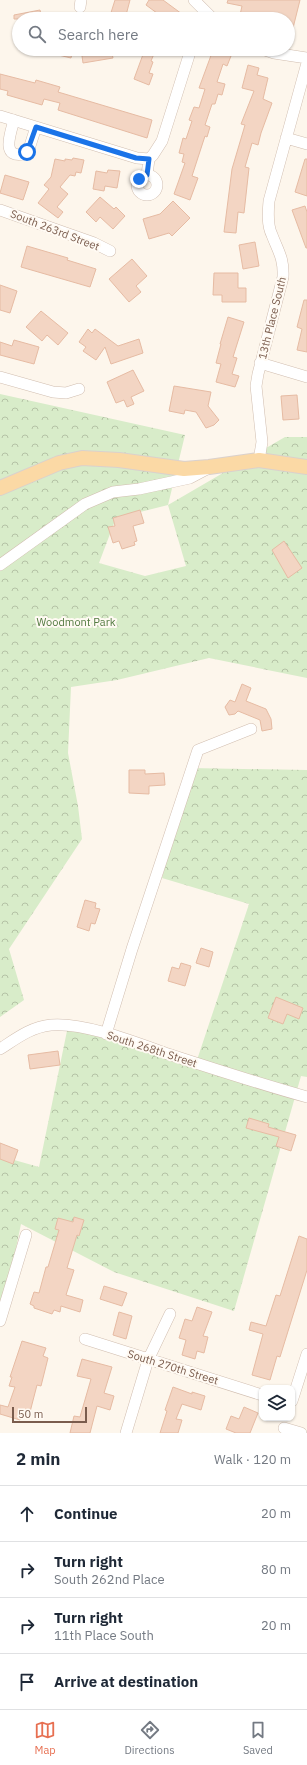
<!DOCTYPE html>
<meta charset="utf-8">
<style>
body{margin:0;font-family:"IBM Plex Sans",sans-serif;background:#f2f2f3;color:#1f2937}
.controls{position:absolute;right:12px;bottom:12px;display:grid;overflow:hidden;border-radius:8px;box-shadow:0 1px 3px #0004}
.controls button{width:36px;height:36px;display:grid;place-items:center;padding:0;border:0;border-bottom:1px solid #e0e1e3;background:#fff;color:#1f2937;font:20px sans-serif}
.scale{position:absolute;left:12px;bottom:10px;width:75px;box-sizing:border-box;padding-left:4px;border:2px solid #7a5c4d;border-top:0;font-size:11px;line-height:14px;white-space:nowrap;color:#7a5c4d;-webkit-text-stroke:3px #fffaf3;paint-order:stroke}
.stop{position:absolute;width:12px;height:12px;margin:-9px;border:3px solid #1a73e8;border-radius:50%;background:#fff}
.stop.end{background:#1a73e8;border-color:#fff;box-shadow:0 1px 4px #0008}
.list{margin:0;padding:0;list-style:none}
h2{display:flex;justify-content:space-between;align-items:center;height:52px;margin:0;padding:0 16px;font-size:17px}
h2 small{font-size:13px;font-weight:400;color:#747a83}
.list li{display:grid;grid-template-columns:26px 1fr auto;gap:12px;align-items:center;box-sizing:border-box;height:56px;padding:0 16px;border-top:1px solid #e0e1e3}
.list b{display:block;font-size:15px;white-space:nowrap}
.list p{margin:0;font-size:13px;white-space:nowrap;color:#747a83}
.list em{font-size:13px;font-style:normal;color:#747a83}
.icon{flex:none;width:22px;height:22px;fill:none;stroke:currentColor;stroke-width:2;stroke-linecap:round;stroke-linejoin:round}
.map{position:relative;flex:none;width:307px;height:1433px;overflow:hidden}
.search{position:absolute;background:#fff;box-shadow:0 1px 3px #0004;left:12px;right:12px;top:12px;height:44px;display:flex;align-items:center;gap:10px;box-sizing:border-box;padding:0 14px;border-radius:22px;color:#747a83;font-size:15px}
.sheet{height:276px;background:#fff}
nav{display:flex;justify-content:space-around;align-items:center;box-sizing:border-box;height:56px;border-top:1px solid #e0e1e3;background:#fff;font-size:11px;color:#747a83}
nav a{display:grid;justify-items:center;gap:2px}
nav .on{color:#e76f51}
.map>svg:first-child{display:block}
</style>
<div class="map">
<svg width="307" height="1433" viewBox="0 0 307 1433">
<defs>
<pattern id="forest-crowns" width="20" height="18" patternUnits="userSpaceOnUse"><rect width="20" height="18" fill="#d8ecc9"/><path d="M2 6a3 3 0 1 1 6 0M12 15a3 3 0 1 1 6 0" fill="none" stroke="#b4c2a5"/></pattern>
</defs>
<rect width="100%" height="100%" fill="#fdf6ec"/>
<path fill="url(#forest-crowns)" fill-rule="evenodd" d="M0 394 185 435 168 505 285 437H307V678L209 658 117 680 71 687 68 753 78 806 82 839 9 949 24 1000 0 1017ZM168 505 186 566 145 576 99 563 116 518Z
M190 768 307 770V1077L301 1076 234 1311 114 1272 21 1224 3 1311 0 1310V1156L39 1167 68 1026 196 1063 249 904 162 878Z"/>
<path fill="#f3d5c3" stroke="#e6bba3" d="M115 0H130L125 19H109Z
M149 0H163L182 14 179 19H165L146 5Z
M228 0H300L290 40 288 39V19H255L240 15 242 6 227 3Z
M40 10 42 19H14V15Z
M46 49H73L71 58 46 52Z
M81 49H111L113 58 83 63Z
M145 49H156L151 61 153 62 149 73 153 74 149 85 134 79Z
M213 50 231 56 227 66 223 64 217 82 225 84 222 95 218 94 215 104H212L205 125 210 127 207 137 205 136 192 176 198 178 190 200 174 194 185 163 182 162 184 154 179 153 183 138 186 139 192 121 189 120 194 107 199 108 205 89 199 88Z
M248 65 259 68 257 75 268 78 263 99 272 103 261 133 258 145 252 143 245 167 249 168 244 213 238 212 236 233 224 232 232 169 245 125 241 124 254 91 242 88Z
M0 74 35 83 36 80 60 87 58 92 152 120 147 138 58 110 60 103 44 99 42 105 7 95 8 91 0 89Z
M73 158 84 160 81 173 76 172 75 176 70 175 60 187 68 194 57 207 63 212 58 218 38 203 49 189 44 185 51 177 55 159 65 161V159L72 160Z
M305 159H307V196L295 192Z
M108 170 120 171 117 188 105 186 104 191 93 189 96 171 107 173Z
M5 175 29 182 23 200 0 193Z
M100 197 114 209 116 207 125 216 113 229 100 217 96 222 86 212Z
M173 201 190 218 172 236 169 233 149 239 143 219 160 214Z
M305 206 307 212V248H306L292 210Z
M255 242 259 266 243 269 239 245Z
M27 246 68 258 67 260 96 269 90 287 21 267Z
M132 259 147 276 136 286 141 292 129 302 109 279Z
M214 273H238V288H246V302H222V295H213Z
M0 285 17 291 10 313 0 310Z
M304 300H307V352L297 350 302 329 297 327Z
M41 311 68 333 58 345 47 335 42 341 26 327Z
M228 317 244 322 233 357 237 358 232 374 239 376 235 387 216 382 221 364 216 363 221 344H220Z
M88 329 92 333 95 329 118 346 139 339 143 353 111 364 105 347 96 360 83 351 86 347 79 342Z
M14 340 39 347 34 364 0 355V342L12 346Z
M133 370 144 391 131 397 134 404 127 407 124 400 116 403 107 382Z
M174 386 211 392 208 406 219 420 214 425 206 428 196 412 185 410 184 414 169 411Z
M297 395 299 419 283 420 281 396Z
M140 510 144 523 133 526 137 541 134 542 135 545 122 549 119 541 113 543 108 527 115 526 113 518Z
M284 541 302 568 288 578 272 550Z
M242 684 251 688 246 701 266 709 271 719 272 729 262 731 260 720 238 711 235 714 229 715 225 707 230 700 235 702Z
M129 770H145V774L164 773 165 785 149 786V794L129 793Z
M85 900 96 903 95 908 100 909 95 924 91 923 89 931 77 927Z
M201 948 213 952 209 967 196 963Z
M181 963 191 966 185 986 168 981 172 967 179 969Z
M276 997 303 1008 299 1019 287 1014 283 1024 268 1018Z
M58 1051 60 1065 30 1069 28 1055Z
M249 1118 269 1124 268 1127 296 1135 291 1151 276 1146 279 1137 246 1128Z
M0 1143 18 1150 13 1164 0 1159Z
M74 1217 84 1220 79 1236 77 1235 67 1268 74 1270 66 1295 83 1300 80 1312 61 1306 60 1312 54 1310 52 1314 34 1308V1306L30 1304 34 1292 39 1293 46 1267H48L59 1230 55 1229 58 1218 73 1222Z
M299 1236 307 1239V1270L280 1357 277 1356 270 1380 252 1375 263 1334 249 1330 251 1322 266 1326 276 1295 280 1296Z
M104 1286 127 1293 122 1306 100 1299Z
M197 1307 212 1312 203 1336 208 1337 204 1353 197 1351 195 1359 182 1355 186 1340 179 1338 185 1319 192 1321Z
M119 1312 132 1316 126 1339 113 1335Z
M22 1341 46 1348 43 1356 48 1358 41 1386 37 1385 30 1412 23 1410 20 1420 0 1414V1405L8 1407 15 1387 9 1386 12 1377H10Z
M82 1359 112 1367 104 1393 114 1396 110 1410 97 1406 90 1433H70L74 1416 80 1417 91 1379 77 1376Z
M173 1387 192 1394V1392L205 1396 201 1410 182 1404 176 1419 182 1420 178 1433H160L167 1411 165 1410Z
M244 1407 258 1413 250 1433H236L226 1429 231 1416 239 1419Z"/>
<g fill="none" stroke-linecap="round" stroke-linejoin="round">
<defs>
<path id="minor" d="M194 0 213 19
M80 7 81 0
M262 49 274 53 307 58
M0 116 137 158 149 159
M14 120C11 132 0 159 24 154L29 149 36 127
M286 138 307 144
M147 175 149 159 153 155 162 141 191 49
M137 185a10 10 0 1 1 20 0a10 10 0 1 1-20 0Z
M0 210 94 243 110 251
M260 363 307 377
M0 377 53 392 66 393 79 389
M259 460 262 442 256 386 258 374 283 277C284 258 278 251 272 235 267 225 268 212 269 201L307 63
M0 565 85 504 113 492 139 489 190 478 207 469
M106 1034 132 949 198 750 251 729
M0 1049C17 1038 31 1027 51 1025 84 1022 137 1043 168 1054 214 1069 260 1084 307 1097
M0 1321 26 1235
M85 1339 262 1395
M292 1401 307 1354
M284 1428 301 1433
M126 1433 148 1360 170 1314"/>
<path id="major" d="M0 488 59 463 82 458 119 460 184 469 209 467 259 460 307 467"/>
</defs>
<use href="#minor" stroke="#d1beb0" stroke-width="12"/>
<use href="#major" stroke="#dad1cd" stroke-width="16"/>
<use href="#minor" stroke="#fff" stroke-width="11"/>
<use href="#major" stroke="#fbd9a5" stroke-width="14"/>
</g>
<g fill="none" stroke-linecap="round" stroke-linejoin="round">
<path stroke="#1a73e8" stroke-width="5" d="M27 152 36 127 136 158 149 159 147 175 139 179"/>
</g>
<g text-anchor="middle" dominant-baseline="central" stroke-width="4" stroke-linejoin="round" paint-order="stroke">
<g font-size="11" fill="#7a5c4d" stroke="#fffaf3">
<text transform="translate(55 230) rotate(21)">South 263rd Street</text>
<text transform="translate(272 318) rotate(-76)">13th Place South</text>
<text transform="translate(152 1049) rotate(18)">South 268th Street</text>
<text transform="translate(173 1367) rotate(17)">South 270th Street</text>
</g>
<g font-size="11" fill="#537a41" stroke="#fffaf3">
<text x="76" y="622">Woodmont Park</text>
</g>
</g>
</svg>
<div class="controls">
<button><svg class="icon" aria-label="layers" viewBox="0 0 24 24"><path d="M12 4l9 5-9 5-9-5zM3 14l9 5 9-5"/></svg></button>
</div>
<div class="scale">50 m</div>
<div class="stop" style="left:27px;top:152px"></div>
<div class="stop end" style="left:139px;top:179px"></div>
<div class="search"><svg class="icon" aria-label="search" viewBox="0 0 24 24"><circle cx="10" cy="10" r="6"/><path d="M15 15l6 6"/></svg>Search here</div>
</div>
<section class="sheet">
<h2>2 min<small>Walk · 120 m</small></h2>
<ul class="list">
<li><svg class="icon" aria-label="ahead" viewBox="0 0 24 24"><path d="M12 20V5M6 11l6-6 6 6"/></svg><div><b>Continue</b></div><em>20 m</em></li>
<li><svg class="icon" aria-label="right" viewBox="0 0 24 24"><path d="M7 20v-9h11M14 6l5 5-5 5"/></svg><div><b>Turn right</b><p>South 262nd Place</p></div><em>80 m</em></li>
<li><svg class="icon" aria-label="right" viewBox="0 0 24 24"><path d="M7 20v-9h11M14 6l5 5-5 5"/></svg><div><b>Turn right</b><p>11th Place South</p></div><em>20 m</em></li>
<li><svg class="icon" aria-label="arrive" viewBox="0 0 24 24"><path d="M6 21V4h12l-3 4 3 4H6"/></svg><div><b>Arrive at destination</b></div></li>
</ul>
</section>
<nav>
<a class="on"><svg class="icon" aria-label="map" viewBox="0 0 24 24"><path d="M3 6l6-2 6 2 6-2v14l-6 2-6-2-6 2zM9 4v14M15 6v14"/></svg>Map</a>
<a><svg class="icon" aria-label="directions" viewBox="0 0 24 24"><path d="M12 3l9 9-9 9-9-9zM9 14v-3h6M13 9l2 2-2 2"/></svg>Directions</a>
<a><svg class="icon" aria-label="saved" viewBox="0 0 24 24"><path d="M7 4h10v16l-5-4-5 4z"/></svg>Saved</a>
</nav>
